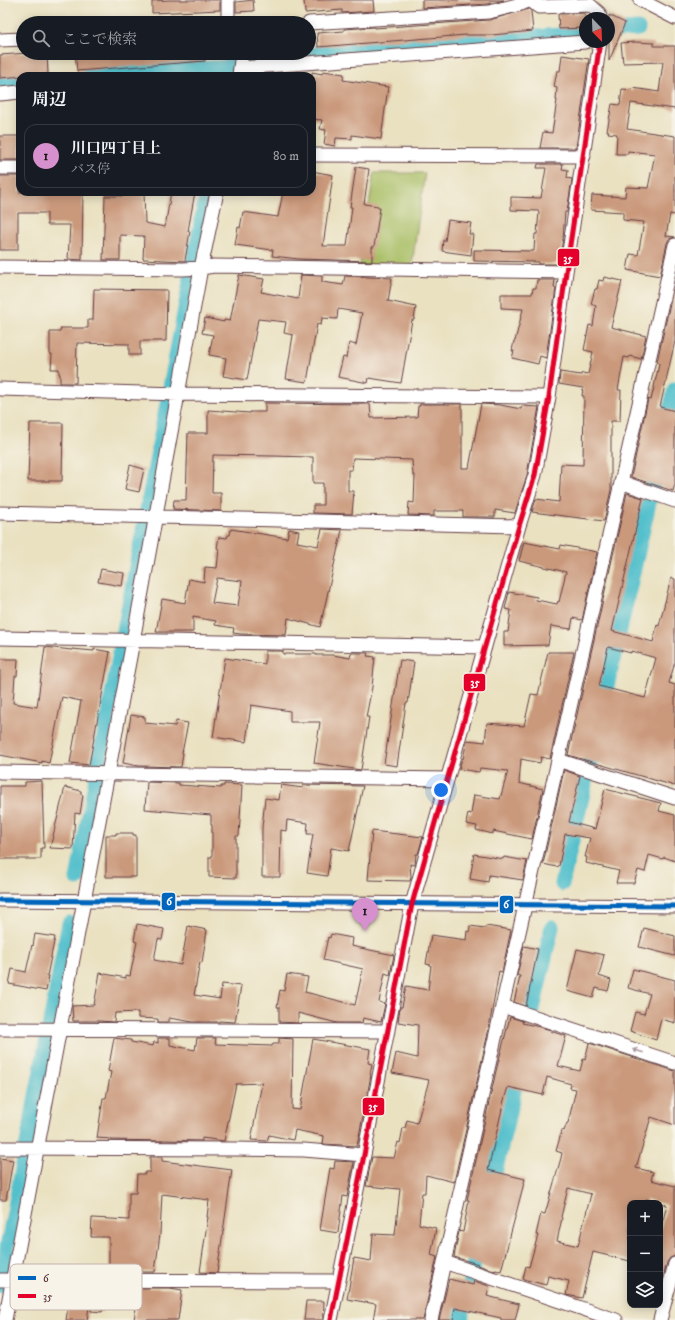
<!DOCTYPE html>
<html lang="ja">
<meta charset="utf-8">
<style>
body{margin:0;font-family:"IM FELL DW Pica","Noto Serif JP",serif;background:#242831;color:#f1f3f6}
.controls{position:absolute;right:12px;bottom:12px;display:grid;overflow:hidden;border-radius:8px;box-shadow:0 2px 10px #0003}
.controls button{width:36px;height:36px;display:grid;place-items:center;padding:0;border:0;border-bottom:1px solid #363941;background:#171b24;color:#f1f3f6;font:20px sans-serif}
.compass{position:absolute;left:579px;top:12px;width:36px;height:36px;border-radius:50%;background:#171b24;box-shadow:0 2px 10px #0003;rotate:157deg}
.you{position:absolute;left:441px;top:790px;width:14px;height:14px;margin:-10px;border:3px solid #fff;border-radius:50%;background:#1a73e8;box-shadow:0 0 0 6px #1a73e833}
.badge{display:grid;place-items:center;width:26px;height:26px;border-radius:50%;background:#d690ce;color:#111;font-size:13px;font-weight:700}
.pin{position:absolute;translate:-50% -33px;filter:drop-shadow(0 1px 2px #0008)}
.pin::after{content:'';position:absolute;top:21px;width:14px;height:12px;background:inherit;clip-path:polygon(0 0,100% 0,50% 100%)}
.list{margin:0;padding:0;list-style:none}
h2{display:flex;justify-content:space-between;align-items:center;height:52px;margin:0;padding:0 16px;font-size:17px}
h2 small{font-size:13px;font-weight:400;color:#9ea1a6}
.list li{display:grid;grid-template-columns:26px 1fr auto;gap:12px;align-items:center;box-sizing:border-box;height:64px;margin:0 8px 8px;padding:0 8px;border:1px solid #363941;border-radius:12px}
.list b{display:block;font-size:15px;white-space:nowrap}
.list p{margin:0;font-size:13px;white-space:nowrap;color:#9ea1a6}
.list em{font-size:13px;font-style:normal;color:#9ea1a6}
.icon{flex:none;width:22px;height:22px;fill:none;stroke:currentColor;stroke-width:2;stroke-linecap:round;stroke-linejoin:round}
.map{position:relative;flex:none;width:675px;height:1320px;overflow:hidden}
.search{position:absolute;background:#171b24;box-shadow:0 2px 10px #0003;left:16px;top:16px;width:300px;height:44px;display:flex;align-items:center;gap:10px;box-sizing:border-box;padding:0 14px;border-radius:22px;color:#9ea1a6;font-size:15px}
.panel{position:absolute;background:#171b24;box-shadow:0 2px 10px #0003;left:16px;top:72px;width:300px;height:124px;border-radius:12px}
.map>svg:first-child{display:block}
</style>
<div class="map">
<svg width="675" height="1320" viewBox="0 0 675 1320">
<rect width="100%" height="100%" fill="#f7f3e8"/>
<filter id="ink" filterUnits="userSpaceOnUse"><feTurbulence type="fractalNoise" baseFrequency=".025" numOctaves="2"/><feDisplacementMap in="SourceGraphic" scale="8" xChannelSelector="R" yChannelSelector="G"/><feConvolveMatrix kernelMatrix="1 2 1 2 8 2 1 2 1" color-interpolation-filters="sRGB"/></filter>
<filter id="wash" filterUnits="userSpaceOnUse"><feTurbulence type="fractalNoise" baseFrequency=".012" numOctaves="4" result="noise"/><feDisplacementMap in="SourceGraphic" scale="16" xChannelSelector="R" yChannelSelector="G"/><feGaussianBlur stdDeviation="0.9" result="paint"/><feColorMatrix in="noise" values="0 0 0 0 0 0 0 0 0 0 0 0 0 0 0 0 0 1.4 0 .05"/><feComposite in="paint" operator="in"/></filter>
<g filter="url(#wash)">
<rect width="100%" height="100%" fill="#eae1c1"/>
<path fill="#a7be63" stroke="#786e47" d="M374 173H425L411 272 359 270Z"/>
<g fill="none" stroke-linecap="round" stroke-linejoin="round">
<path stroke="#53c0cc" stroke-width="15" d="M609 31 638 29
M89 76 228 67 232 61 585 33
M0 81 20 80
M666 429 675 389
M602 708 658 464
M77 879 207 192
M562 884 595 741
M525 1044 552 927
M491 1190 519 1070
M0 1285 69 923
M461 1320 479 1243"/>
</g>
<g id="blocks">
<path fill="#ca997c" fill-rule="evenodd" d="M169 0H220V10L152 13V1Z
M253 0 254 11 236 12V2Z
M304 0H373L374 11 342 13V10L305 13Z
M422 0H504L488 4 422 8Z
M529 9 531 11 533 31 492 35H466L318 47 317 33 344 31V29L375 27V28L489 20Z
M585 13V28L559 29 558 14Z
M609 15 625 23 609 61Z
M635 42 654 43V46H675V109L631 103 627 129 675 136V215L670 214 666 236 675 237 669 239 667 243 660 276 627 270 630 254 638 255 644 222 623 220V212L591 210 592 195 625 197 626 187 648 188 655 154 628 151V154H616L617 134 608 133 609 131H607L612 104 620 105 622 89 632 90 633 88 659 92 663 62 623 63 621 43Z
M28 53H47L48 74 0 78V55Z
M75 53H204L205 61 77 71Z
M562 55 589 59 576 148H540L543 132 552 133 557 100H556L557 88 554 87 557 71H560Z
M323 71 344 74 343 80 388 87 381 139 352 135V139L336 138 335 146 324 144 326 130 320 129 322 120 312 119V72L322 74Z
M0 136H20V160H0Z
M538 164H563L562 169 568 170 567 178 572 179 567 212H565L563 239 559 261H557V264H538L539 262 474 261V250L534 251 535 234H537L539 211 511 210V197L541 198 546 168H537Z
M356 167 369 169 364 204 378 206V208H380L374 247H372V261L299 259 272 256 273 250 235 245 238 227 240 228 243 212 278 217 283 192H312V171L333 175 323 246H347L352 207H350Z
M0 176H19V192H83L82 260 68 259 70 225H47V213H18V250H0Z
M124 192H144L145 223 165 227 171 192H195L188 231H190L185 261 143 259 144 236 120 235V260H103L105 196H124Z
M448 220 471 223 469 234H473L471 255 442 251 443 240 445 241Z
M239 275 264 279 261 292 298 299 301 275 322 276V282L343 285 345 276 392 278 388 301 416 307 414 320H412L401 383 369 378 368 383 338 377 343 357 346 358 349 343 356 345 362 313 338 309 337 319 322 318 321 325 317 324 307 382 286 379 293 335 284 333 286 322 258 319 247 380 223 376 226 358 209 355 213 335 202 333 205 318 224 322V320L230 321Z
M604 277 622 281 611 327 646 336 641 359 630 356 629 358 624 357 618 390H621L620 421H611V490L604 521 532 512 536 499 559 502 561 464 583 465 584 396H582L583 388 559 384 560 372 581 375 582 373 588 374 593 352 584 350 589 325 593 326 596 306 591 304 595 289H597L599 280 603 281Z
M537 280H555L554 288H556L546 358 540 356 538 364 512 358 514 351H512L514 341H515L523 309 501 308V294H532L533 288H536Z
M94 289 167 290 166 341H140V355H129V344L77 343 76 383H60V374H59V369H51L52 354H50V332H60L61 328H88V320H93Z
M673 290H675V341L660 407 675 411V484L673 491 631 477 648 399 651 400 658 369 659 363 657 362Z
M265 403 370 404 371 418 417 417 418 406H420V404H462V468H469L481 404 500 405 521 409 522 406 539 407 527 475 515 513 495 510V517H463V511H434V516L408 515 409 502 414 503 415 475H413L412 460 353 458 352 470H348V491H354L352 514 313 513V505H323V483H313V457L272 456 213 455 212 493H221V511L173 509 174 500H186L188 433H208V410L250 413V412H265Z
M30 423H63L62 481H28Z
M130 465 144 469 139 492 125 489Z
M627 493 643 498 612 631 653 642 657 625 659 626 671 578 675 579V662L669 683 675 685V786L568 755ZM608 647 631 653V651L656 658 645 698 599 686Z
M231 529 287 538 289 529 299 531 297 542 318 546 322 529 342 530 320 627 288 618 286 635 241 634 233 633 234 628 215 625 216 621 193 617V632H156L162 599 185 603 189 579 204 582 205 567 217 568 219 549 217 548 219 537 227 538 228 535H230ZM217 578 242 581 238 606 212 603Z
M524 542 560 549 561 545 597 552 582 620 573 618 571 629 551 626 548 645 504 646V632H508L511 610 505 609 509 592 537 597 536 600 557 604 558 601 559 602 566 572 519 561Z
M101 569 124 573 122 586 98 582Z
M45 647 72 650V649L94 651V649L110 652 89 765 70 763 81 701 62 697 49 763 42 761V763L0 755V659H18L17 676H15L13 703 37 707Z
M265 651H283V654H316V655H333L350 658 351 653H368L367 656 375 657 372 687 366 717H369L361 770 314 763 320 722H290V711L251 705 246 742 213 737 225 658 265 664Z
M548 652H574L550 759 541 757 540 763 521 759 519 783 543 789 532 839 493 831V834L476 830 477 826 466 824 468 813 471 814 474 795 500 799 508 771 480 768 479 772 459 769 462 758 463 759 467 740 485 742 487 723 524 726 531 694 538 695Z
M400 660 414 662 408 703H406L397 766 384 764Z
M131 715 145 717V723L175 726 176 721 188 723 182 753H183L181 767 139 766 123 763Z
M564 770 580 776 569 822 595 829 605 789 661 803 659 811 675 815V861L664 857 663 859 649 855 645 872 638 870 634 883H616L619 871 586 863 587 857H585L590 838 565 834 559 866H558L557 867 543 864Z
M42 781 44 848H41V859H0V786H25V782Z
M147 782 179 783V785L221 788V786H224V784L242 785 239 836H236V878L209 877V857H212V825H211V815L145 809Z
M281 785 303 788V785L363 786 349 851 331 848 327 876 307 873 313 834H307L308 823 287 820 286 831 281 830 280 877H262V828L265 798 279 800Z
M65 787 81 791V794L83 795 80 814 75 813 73 849 50 848Z
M372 831 423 837 418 854H416L415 865 410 864 411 877 410 881 368 880Z
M116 833H133V835H136V877H106V835H116Z
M474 854 503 859 504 857 527 861 523 880 489 875 488 882 470 879Z
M137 924 164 929 162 940 158 939 154 960 181 965 188 926 207 930 202 963 200 962 194 995 220 999 222 984 241 986 235 1022 219 1021V1022H193L169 1018V1022H158V1019L138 1018V1012L115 1013 114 1022 99 1021H73L72 1006 94 1005 100 973 126 978V975L130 976 137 942 134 941Z
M470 926 485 928 486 926 511 930 502 972 499 971 488 1033 454 1182 426 1175 425 1193H422L419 1224 436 1228 431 1255 437 1257 423 1320H373L376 1304 347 1299 354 1258 371 1261 373 1234 395 1235 400 1189 366 1186 372 1157 394 1158 398 1142 400 1143 403 1128H405L407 1120 417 1123 429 1080 392 1073 396 1053 417 1058 418 1025 398 1022 400 1007H402L406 986 428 990 431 965 426 964 431 935 466 940 467 931 469 932Z
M644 928 675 936V956L639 947Z
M35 934 55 937 47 976H49L46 991 9 984 12 969 26 972 32 945 33 946Z
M331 934 352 938 351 946 394 955 390 975 385 973 379 1002 385 1004 381 1022 363 1018 362 1023H337L298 1013V1023L279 1022V1007H277L280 990 284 991 287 974 308 977 305 992 355 1005 363 969 323 960 328 937 330 938Z
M524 946 538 949 526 1006 514 1002 519 981 520 976 517 975Z
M577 949 604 955 599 976 611 980 608 991 596 988 593 998 567 991Z
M633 969 675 980V1023L661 1019 656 1040 630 1031 635 1012 644 1014 650 994 628 988Z
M510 1017 523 1021 522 1023 540 1027 551 1030 550 1031 566 1036 558 1066 580 1071 583 1059 585 1060 589 1043 675 1071V1125L651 1117 636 1168 653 1172 651 1180 675 1186V1256L670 1258 667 1262 662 1282H660V1231L667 1205 646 1199 645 1203H630V1261L593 1252 582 1298 566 1295 569 1281 548 1276 546 1285 523 1279 526 1266 529 1267 538 1235H536L541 1213 545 1214 561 1158 562 1153 556 1151 562 1130 564 1131 567 1123H568L576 1089 570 1088 571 1084 547 1077 543 1095 508 1087 504 1100 488 1170 525 1179 501 1271 495 1270V1271L478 1265V1264L454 1257 459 1231 463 1232 469 1200H467L497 1067ZM568 1188 591 1194 578 1246 557 1241 562 1218 561 1217Z
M114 1038 131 1040V1042L153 1046 154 1042 158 1043V1038H170V1045L195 1050 197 1038H216L215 1044 272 1046 273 1044H279V1038L293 1039 292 1109 300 1110 313 1039 370 1049 368 1063 372 1064 370 1074 371 1075 357 1146 323 1144 324 1136 295 1130 293 1140 269 1135 267 1141 251 1140 262 1083 236 1084 224 1141 202 1138V1141L162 1140V1141L111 1140V1139L97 1138 103 1098H106L111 1072 108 1071Z
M150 1157H162V1161L232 1170 217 1273 200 1272 208 1217H207L209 1200 162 1194 160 1234 155 1272H142V1270H109V1237H91L92 1218 129 1220V1193H136L137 1174H145V1172H150Z
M0 1158 13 1160 6 1200H0Z
M335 1161 354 1162 347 1197 343 1196 338 1233 320 1230 330 1168 334 1169Z
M449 1279 473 1285 474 1281 489 1286 487 1296 519 1304 515 1320H501V1318L455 1308 453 1320H439Z
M139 1288H170L182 1290 178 1320H134Z
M93 1294 105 1296 102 1312 91 1311Z
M70 1298 90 1300 87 1320H66L69 1300H70Z
M306 1301H324L323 1320H304Z"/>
</g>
</g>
<g filter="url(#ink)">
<use href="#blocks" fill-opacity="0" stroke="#623c42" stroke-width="1"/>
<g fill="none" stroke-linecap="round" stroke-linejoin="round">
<defs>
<path id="minor" d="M228 0V23
M640 0 675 18
M309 23 489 12 521 4 530 0 539 7 590 5 599 13 600 18
M0 40 23 39
M240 68 585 42
M239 75 242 53
M0 94 20 92
M312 155 584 156
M0 168H20
M0 267 183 269 201 268 214 266 566 272
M0 389 179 394 549 397
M621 482 675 501
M0 513 519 526
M0 638 485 647
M558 760 675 798
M0 772 447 779
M0 900 675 906
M502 1006 675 1063
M0 1029 388 1031
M0 1148 235 1149 304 1150 364 1155
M444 1262 616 1320
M0 1280 338 1281
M5 1320 133 641 201 268 217 192
M331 1320 364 1155 412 904 519 526 535 475 549 397 566 272 600 42
M431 1320 675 245
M660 1320 675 1264"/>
</defs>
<use href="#minor" stroke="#623c42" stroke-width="15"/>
<use href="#minor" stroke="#fff" stroke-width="13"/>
<defs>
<path id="bus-1" d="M0 900 675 906"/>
<path id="bus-2" d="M331 1320 364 1155 412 904 519 526 535 475 549 397 566 272 600 42"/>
</defs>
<use href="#bus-1" stroke="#f7f3e8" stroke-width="8"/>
<use href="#bus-2" stroke="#f7f3e8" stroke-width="8"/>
<use href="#bus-1" stroke="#0065bd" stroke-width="5"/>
<use href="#bus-2" stroke="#e4002b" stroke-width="5"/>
</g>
<defs><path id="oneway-solid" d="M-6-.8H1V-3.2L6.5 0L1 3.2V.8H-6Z"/></defs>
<use fill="#ae9aa0" href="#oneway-solid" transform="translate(638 1051) rotate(-162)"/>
</g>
<rect x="10" y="1264" width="132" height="46" rx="6" fill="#f7f3e8" stroke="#c3b3af" stroke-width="1"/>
<rect x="18" y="1276" width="18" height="4" fill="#0065bd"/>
<rect x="18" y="1294" width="18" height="4" fill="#e4002b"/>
<g font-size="11" fill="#4a1f2b">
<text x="43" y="1282">6</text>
<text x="43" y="1300">35</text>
</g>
<g stroke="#f7f3e8" stroke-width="1.5">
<rect x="557" y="248" width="23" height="19" rx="4" fill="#e4002b"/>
<rect x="463" y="673" width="23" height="19" rx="4" fill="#e4002b"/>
<rect x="161" y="892" width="15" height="19" rx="4" fill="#0065bd"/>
<rect x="499" y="895" width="15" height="19" rx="4" fill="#0065bd"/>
<rect x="362" y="1097" width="23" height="19" rx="4" fill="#e4002b"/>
</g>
<g font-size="11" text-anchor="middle" font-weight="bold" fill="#fff">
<text x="568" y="262">35</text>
<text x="475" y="686">35</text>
<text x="169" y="905">6</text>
<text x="506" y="908">6</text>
<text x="373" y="1110">35</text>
</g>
</svg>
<div class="controls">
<button>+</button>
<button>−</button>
<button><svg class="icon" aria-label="layers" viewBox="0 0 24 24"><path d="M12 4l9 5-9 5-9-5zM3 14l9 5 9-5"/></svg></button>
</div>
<svg class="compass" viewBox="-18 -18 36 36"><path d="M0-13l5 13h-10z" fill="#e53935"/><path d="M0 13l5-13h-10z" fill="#9ea1a6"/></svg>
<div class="you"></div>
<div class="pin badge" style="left:365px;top:931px">1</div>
<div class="search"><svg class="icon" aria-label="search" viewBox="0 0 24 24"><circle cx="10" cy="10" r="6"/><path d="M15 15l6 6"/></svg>ここで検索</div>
<section class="panel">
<h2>周辺<small></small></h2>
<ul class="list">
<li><span class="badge">1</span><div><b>川口四丁目上</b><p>バス停</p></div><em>80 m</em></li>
</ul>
</section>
</div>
